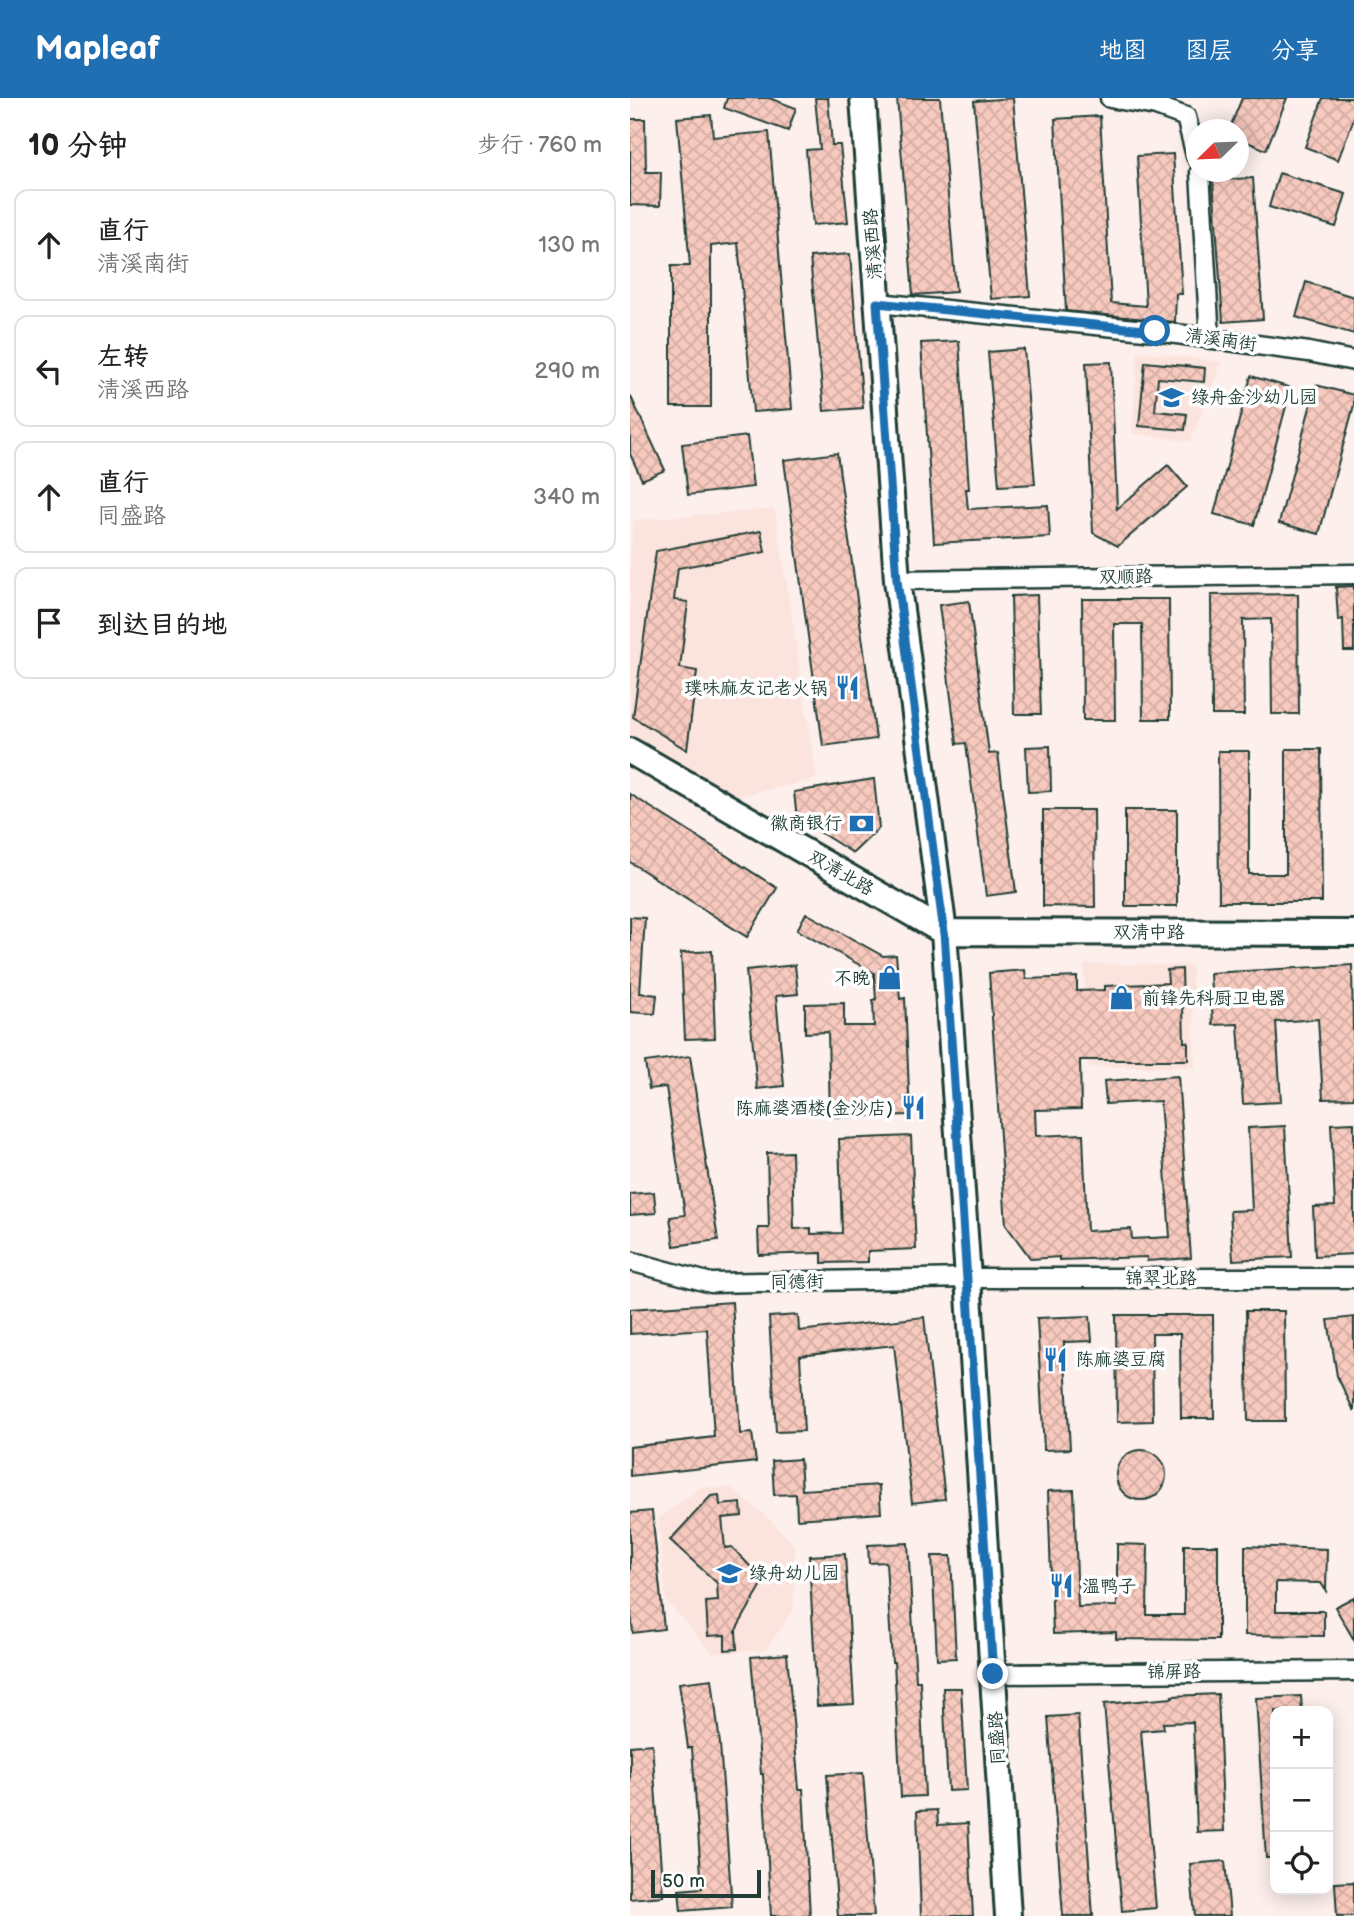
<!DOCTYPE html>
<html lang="zh">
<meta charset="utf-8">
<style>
body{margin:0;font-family:"Balsamiq Sans","LXGW WenKai TC",sans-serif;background:#f6f6f6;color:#222}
.controls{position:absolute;right:21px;bottom:21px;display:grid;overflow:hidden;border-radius:14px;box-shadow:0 4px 18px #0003}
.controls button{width:63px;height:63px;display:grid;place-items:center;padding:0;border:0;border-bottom:2px solid #e0e0e0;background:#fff;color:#222;font:35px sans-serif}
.compass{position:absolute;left:556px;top:21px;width:63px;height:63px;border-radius:50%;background:#fff;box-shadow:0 4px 18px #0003;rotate:247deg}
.scale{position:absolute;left:21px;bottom:18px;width:110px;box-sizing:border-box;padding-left:7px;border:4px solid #1f3d34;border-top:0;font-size:19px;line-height:24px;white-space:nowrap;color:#1f3d34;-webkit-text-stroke:5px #fff;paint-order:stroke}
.stop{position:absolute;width:21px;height:21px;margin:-16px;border:5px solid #1f6fb2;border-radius:50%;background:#fff}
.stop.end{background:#1f6fb2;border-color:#fff;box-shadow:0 2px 7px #0008}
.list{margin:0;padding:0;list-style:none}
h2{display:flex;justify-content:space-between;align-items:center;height:91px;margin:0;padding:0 28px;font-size:30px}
h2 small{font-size:23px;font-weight:400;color:#767676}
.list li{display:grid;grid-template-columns:46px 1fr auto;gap:21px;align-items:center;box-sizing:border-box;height:112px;margin:0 14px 14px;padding:0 14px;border:2px solid #e0e0e0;border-radius:14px}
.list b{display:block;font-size:26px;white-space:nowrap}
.list p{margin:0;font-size:23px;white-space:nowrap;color:#767676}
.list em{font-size:23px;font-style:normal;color:#767676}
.icon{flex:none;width:38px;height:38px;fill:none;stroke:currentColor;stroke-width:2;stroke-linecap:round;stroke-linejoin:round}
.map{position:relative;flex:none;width:724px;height:1818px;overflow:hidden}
header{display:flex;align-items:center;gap:42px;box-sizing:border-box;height:98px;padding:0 35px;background:#1f6fb2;color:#fff}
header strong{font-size:33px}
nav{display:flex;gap:38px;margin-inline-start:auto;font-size:24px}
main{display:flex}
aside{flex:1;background:#fff}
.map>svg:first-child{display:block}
</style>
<header>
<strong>Mapleaf</strong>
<nav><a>地图</a><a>图层</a><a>分享</a></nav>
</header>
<main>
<aside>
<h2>10 分钟<small>步行 · 760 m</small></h2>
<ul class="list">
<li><svg class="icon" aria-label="ahead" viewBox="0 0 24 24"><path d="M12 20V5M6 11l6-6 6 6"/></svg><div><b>直行</b><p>清溪南街</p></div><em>130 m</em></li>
<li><svg class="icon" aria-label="left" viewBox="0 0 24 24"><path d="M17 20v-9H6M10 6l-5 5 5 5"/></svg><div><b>左转</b><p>清溪西路</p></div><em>290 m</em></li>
<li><svg class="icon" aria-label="ahead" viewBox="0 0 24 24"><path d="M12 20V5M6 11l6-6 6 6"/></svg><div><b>直行</b><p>同盛路</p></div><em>340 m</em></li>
<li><svg class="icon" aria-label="arrive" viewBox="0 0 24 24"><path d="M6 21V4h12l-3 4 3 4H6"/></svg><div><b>到达目的地</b></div></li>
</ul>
</aside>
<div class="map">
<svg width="724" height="1818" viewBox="0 0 724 1818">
<defs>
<pattern id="building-cross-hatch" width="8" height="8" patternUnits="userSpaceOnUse" patternTransform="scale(1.75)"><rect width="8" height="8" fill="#f8c9be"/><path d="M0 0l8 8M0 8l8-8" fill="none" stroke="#d4aea4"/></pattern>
</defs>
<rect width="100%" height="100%" fill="#fdefec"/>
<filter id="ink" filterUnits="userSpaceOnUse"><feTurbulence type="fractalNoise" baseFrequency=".0143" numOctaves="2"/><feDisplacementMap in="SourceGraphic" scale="14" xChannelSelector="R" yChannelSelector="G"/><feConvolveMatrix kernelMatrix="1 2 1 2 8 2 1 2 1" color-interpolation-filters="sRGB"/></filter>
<g filter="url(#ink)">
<path fill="#fce4de" d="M508 253 592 264 560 344 502 335Z
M145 411 187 681 109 698 49 672 0 638V456L4 422Z
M454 866 562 867 565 969H459Z
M71 1389 101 1390 138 1420 165 1447 164 1511 136 1552 83 1556 36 1503 28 1421Z"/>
<path fill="url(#building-cross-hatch)" stroke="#1f3d34" stroke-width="2" d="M97 0H139L166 10 158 33 94 10Z
M185 0H198L202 47H210L218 124 183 127 176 52 190 51Z
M267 0H310L326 194 283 197Z
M383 0 400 198 361 201 344 3Z
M612 0H657L636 52 608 40V32H599Z
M693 0H724V20L708 62 675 49Z
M81 17 83 39 139 34 162 311 123 314 108 145 81 148V309H41V168H60L47 20Z
M470 18 481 205 516 208 507 58 543 56 552 196H546L545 224 436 213 425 21Z
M0 21H15L16 74H31L30 108 0 107Z
M649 75 716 96 706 129 639 109Z
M623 80 633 221 593 224 583 82Z
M220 156 233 310 194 313 180 159Z
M676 184 724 199V236L666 219Z
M329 243 339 391H336L338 411 418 407 420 439 304 445 291 245Z
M394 251 405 386 369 388 358 254Z
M481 264 487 411 538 367 557 389 488 448 463 435 456 265Z
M515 264 575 270 574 284 528 280 525 313 557 316 555 332 509 328Z
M621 278 661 290 624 427 584 416Z
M686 287 724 297V307L689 436 649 425Z
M0 297 35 372 12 382 0 356Z
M117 338 123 389 58 397 52 346Z
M207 355 246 641 193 648 154 362Z
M131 433 135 454 48 470 44 502 58 504 50 570 67 573 57 652 3 619 26 453Z
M724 488V553H714L713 521 708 522 706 489Z
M668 496 669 616H642L641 521 613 522 614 617H582L581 497Z
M407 497 411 616H384L381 498Z
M452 501H539L540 621H513L512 526H484L485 622H453Z
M339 503 359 656 368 655 386 794 356 798 336 645 327 646 309 507Z
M420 648 421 693 398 694 396 649Z
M656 651H691L692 804H589L588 653H619V776H656Z
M244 681 249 730 223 755 167 720 164 694Z
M0 696 147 790 117 839 0 764Z
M413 712H464L465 809 413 808Z
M495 712H547V808H495Z
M176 815 253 858 266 857 270 901 275 900 280 1017 200 1019 198 934 175 935V906L214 905V928H244L243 902 246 901 244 875 167 832Z
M0 819 15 820 10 895 27 897 25 916 0 914Z
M82 853 85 940 55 941 51 855Z
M165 867 168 896 146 898 154 988 127 991 116 872Z
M722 867 724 1000 693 1001 688 921 646 924 651 1004 613 1006 608 926 583 927 580 875Z
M552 871 554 944H558V962H450L451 1011 405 1012 406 1038 453 1036 457 1133 501 1131 502 1141 540 1139 530 1003 476 1006 474 983 548 978 561 1160 517 1163V1159L429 1162V1159L401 1161 376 1127 359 875 395 872 396 881 447 879V893L475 892V888L538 885 537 872Z
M60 958 88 1142 44 1148 40 1119 55 1117 36 989 19 991 15 964Z
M724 1025V1156L685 1158 683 1109 705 1108 701 1026Z
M655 1028 662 1159 603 1162 600 1113 622 1112 618 1030Z
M281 1038 286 1151 238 1153V1164L192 1165V1155L129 1157 128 1130H139L137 1055 162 1054 164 1131 181 1130V1136L212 1135 209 1041Z
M24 1094 26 1115 0 1117V1096Z
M102 1204 110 1336 122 1335 126 1364 0 1378V1349L84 1339 77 1231 0 1236V1211Z
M616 1213H654L655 1323H618Z
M168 1217 169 1233 294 1219 315 1401 282 1405 264 1247 170 1258 174 1333 146 1334 139 1219Z
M486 1217H583L584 1320H551L550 1236H522L523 1323 487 1324Z
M460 1218 462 1243 434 1244 440 1351 414 1352 407 1220Z
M724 1219V1313L707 1278 698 1222Z
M486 1377a25 25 0 1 1 50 0a25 25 0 1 1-50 0Z
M170 1361 172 1392 249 1387 251 1415 167 1421 166 1396 144 1397 142 1363Z
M444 1392 448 1509 487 1508V1446L518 1447 517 1517H554V1447H588V1542L486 1541V1534L423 1536 418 1393Z
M89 1397 90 1407 111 1405 112 1418 92 1420 95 1450 102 1449 134 1483 106 1532 107 1551 95 1552V1537L78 1538 76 1504 88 1503 87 1485 40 1442 81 1398Z
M22 1413 34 1531 3 1535 0 1504V1415Z
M278 1445 286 1583H290L295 1698 271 1699 264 1564H262L256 1464 239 1465 238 1447Z
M615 1448 697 1451 696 1493 691 1485 646 1484V1513H694V1538L615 1537Z
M215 1456 224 1606 187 1608 179 1458Z
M302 1458H321L326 1560 307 1561Z
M724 1499V1542L705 1509Z
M157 1556 169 1691H173L180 1818H141L133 1676H131L121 1559Z
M82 1581 90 1646 102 1809 51 1813 49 1792 72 1790 62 1650H58L49 1585Z
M313 1590H331L337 1692 318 1693Z
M588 1596 594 1733 567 1734 563 1624 533 1625 534 1631 511 1633 526 1810 492 1813 474 1606 543 1600 542 1598Z
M671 1598 672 1613H645V1760H636L626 1600Z
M448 1617 463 1818H433L418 1619Z
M22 1646 33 1798 0 1801V1648Z
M233 1675 244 1818H208L197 1677Z
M307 1712 308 1727 338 1725 343 1818H291L287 1713Z
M595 1763 600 1818H565L560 1766Z
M724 1784V1818H707L705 1785Z"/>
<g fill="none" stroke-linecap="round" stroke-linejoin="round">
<defs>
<path id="street" d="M480 0 526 8 556 19 566 58
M570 74 580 241
M248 205 525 233 679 254 724 263
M267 482 724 476
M0 1163 81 1185 338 1180H724
M363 1576 724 1573"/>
<path id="secondary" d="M233 0 267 482 314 834 338 1180 378 1818
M0 653 314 834 724 835"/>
</defs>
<use href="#street" stroke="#1f3d34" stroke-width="23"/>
<use href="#secondary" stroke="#1f3d34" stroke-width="30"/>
<use href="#street" stroke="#fff" stroke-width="18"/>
<use href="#secondary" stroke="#fff" stroke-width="24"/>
</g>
</g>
<g fill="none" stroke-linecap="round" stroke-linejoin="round" filter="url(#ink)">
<path stroke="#1f6fb2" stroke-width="9" d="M363 1576 314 834 267 482 247 205 525 233"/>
</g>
<defs>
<symbol id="school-bare" viewBox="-9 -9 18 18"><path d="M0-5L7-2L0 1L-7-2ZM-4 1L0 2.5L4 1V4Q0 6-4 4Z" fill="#1f6fb2" stroke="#fff" stroke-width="2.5" paint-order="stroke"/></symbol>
<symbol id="restaurant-bare" viewBox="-9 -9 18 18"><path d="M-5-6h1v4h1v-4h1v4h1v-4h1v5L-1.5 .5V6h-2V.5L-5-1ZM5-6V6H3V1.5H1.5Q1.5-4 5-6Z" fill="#1f6fb2" stroke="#fff" stroke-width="2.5" paint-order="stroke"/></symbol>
<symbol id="bank-bare" viewBox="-9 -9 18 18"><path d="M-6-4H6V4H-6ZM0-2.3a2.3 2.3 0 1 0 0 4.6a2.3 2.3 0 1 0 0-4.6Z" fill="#1f6fb2" stroke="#fff" stroke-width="2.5" paint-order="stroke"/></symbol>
<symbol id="shop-bare" viewBox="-9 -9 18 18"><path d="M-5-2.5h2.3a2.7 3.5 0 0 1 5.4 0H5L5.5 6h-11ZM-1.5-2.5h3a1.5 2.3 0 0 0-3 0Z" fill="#1f6fb2" stroke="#fff" stroke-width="2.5" paint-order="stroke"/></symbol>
</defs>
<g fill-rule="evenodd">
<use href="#school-bare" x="524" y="282" width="35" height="35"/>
<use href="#restaurant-bare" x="200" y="572" width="35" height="35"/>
<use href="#bank-bare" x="214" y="708" width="35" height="35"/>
<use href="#shop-bare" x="242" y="862" width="35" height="35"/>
<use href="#shop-bare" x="474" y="882" width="35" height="35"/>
<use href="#restaurant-bare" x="266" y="992" width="35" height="35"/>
<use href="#restaurant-bare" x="408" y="1244" width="35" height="35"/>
<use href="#school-bare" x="82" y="1458" width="35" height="35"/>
<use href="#restaurant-bare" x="414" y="1470" width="35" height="35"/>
</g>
<g text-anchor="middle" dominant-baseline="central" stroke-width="7" stroke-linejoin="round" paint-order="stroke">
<g font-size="18" fill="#1f3d34" stroke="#fff">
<text transform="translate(243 146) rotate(-94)">清溪西路</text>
<text transform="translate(591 242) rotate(8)">清溪南街</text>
<text transform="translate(496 479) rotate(-1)">双顺路</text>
<text transform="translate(211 775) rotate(30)">双清北路</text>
<text x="519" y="834">双清中路</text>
<text x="531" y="1180">锦翠北路</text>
<text transform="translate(167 1184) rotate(-1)">同德街</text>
<text transform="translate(544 1574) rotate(-1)">锦屏路</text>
<text transform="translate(367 1640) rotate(-93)">同盛路</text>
</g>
<g font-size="18" fill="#1f3d34" stroke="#fff" text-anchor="start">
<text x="561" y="299">绿舟金沙幼儿园</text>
<text x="198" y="590" text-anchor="end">璞味麻友记老火锅</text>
<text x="212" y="725" text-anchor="end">徽商银行</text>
<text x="240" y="880" text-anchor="end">不晚</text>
<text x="512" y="900">前锋先科厨卫电器</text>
<text x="263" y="1010" text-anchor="end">陈麻婆酒楼(金沙店)</text>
<text x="446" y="1261">陈麻婆豆腐</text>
<text x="119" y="1475">绿舟幼儿园</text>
<text x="452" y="1488">温鸭子</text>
</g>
</g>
</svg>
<div class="controls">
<button>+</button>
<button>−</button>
<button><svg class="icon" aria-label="locate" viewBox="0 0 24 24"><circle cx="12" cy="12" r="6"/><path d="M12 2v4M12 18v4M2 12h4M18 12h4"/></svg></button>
</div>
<svg class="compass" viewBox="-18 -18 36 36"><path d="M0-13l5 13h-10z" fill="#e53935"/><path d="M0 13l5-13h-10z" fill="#767676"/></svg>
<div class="scale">50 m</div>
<div class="stop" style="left:525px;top:233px"></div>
<div class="stop end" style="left:363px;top:1576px"></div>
</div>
</main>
